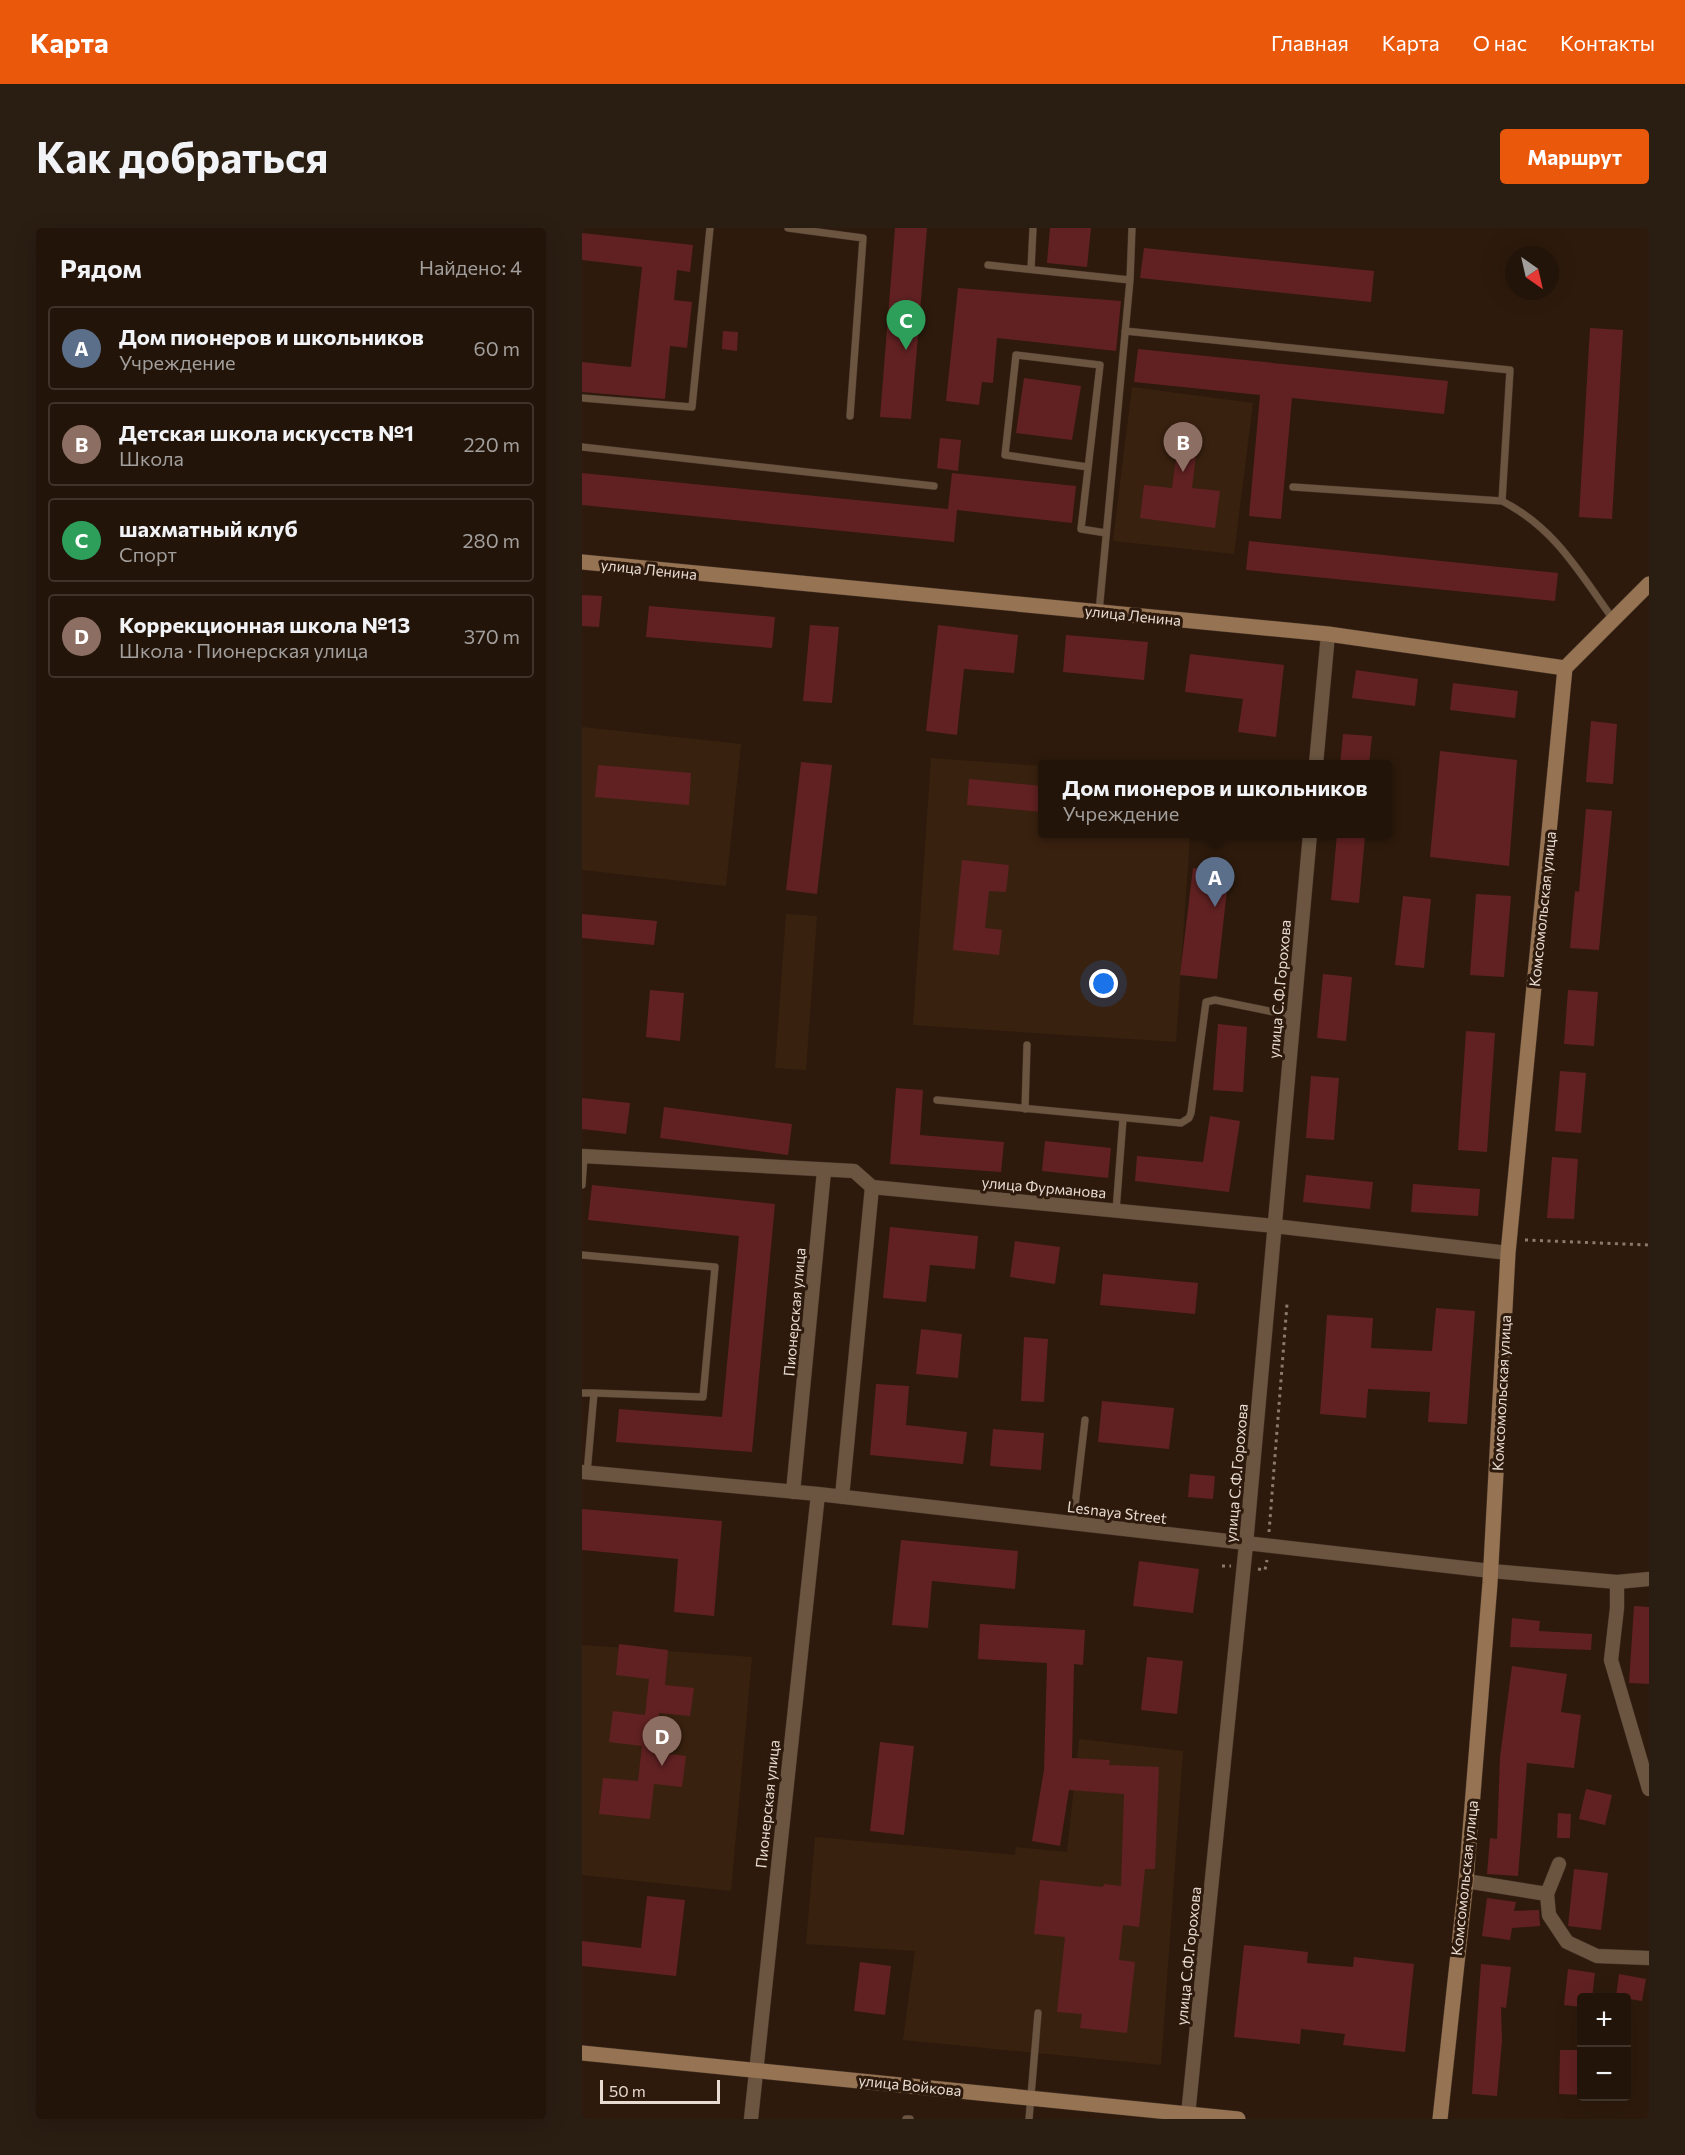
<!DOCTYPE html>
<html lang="ru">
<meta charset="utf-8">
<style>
body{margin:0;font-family:Commissioner,sans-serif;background:#2a1d12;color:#f1f3f6}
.controls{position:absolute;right:18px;bottom:18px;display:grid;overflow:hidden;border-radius:6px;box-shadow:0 6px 24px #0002}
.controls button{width:54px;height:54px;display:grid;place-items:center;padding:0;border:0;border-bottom:2px solid #3f332a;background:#221409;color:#f1f3f6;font:30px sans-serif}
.compass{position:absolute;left:923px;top:18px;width:54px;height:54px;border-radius:50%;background:#221409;box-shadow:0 6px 24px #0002;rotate:146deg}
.scale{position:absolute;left:18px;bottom:15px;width:120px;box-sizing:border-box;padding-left:6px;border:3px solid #e8dbd2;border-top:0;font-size:16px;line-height:21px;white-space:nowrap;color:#e8dbd2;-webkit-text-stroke:4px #2d1a0c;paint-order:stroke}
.you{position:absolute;left:522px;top:756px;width:21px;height:21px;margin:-15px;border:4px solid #fff;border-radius:50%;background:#1a73e8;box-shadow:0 0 0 9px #1a73e833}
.badge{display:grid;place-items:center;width:39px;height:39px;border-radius:50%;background:#ea580c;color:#fff;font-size:20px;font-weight:700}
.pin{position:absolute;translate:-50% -50px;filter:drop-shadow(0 2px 3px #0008)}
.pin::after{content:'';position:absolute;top:32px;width:21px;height:18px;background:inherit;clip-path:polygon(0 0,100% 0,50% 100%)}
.popup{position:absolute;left:456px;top:532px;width:354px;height:78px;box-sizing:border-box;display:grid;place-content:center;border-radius:6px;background:#221409;filter:drop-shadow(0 2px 4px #0005);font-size:20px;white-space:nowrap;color:#a29e9c}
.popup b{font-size:22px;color:#f1f3f6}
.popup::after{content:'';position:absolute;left:50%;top:100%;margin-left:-12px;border:12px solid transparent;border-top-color:#221409}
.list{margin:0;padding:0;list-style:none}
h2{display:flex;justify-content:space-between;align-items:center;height:78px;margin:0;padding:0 24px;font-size:26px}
h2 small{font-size:20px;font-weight:400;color:#a29e9c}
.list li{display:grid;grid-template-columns:39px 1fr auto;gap:18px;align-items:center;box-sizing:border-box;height:84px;margin:0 12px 12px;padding:0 12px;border:2px solid #3f332a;border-radius:6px}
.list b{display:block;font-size:22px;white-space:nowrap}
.list p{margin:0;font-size:20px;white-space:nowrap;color:#a29e9c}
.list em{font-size:20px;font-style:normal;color:#a29e9c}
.map{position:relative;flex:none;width:1067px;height:1891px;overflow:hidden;border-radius:6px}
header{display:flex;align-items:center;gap:36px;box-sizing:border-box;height:84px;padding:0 30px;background:#ea580c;color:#fff}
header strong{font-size:28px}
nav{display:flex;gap:33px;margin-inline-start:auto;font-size:21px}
.intro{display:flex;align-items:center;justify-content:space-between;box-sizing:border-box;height:144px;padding:0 36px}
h1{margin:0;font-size:42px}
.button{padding:15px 27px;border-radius:6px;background:#ea580c;color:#fff;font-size:21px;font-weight:700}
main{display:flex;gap:36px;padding:0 36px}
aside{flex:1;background:#221409;border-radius:6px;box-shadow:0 6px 24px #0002}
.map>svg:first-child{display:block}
</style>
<header>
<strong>Карта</strong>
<nav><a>Главная</a><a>Карта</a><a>О нас</a><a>Контакты</a></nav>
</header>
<div class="intro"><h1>Как добраться</h1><a class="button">Маршрут</a></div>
<main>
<aside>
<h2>Рядом<small>Найдено: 4</small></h2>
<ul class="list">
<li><span class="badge" style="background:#5c6f8a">A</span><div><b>Дом пионеров и школьников</b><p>Учреждение</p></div><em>60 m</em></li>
<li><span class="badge" style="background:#8d6e63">B</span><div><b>Детская школа искусств №1</b><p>Школа</p></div><em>220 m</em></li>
<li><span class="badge" style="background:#2e9e5b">C</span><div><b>шахматный клуб</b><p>Спорт</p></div><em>280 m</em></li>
<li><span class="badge" style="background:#8d6e63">D</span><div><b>Коррекционная школа №13</b><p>Школа · Пионерская улица</p></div><em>370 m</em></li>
</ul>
</aside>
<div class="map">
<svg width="1067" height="1891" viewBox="0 0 1067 1891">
<rect width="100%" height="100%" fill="#2d1a0c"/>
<path fill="#39210f" d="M550 159 671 175 652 326 531 313Z
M0 499 159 516 144 658 0 642Z
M349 530 460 538V606H608L594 814 331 797Z
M204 686 235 688 224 842 193 840Z
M0 1417 170 1429 149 1663 0 1647Z
M497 1511 601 1523 579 1837 321 1812 333 1723 224 1716 233 1609 433 1627 434 1619 485 1624Z"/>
<path fill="#612122" d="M313 0H345L329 191 298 189Z
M468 0H509L505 39 465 35Z
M0 5 111 17 108 44 95 42 92 72 110 74 105 120 88 118 83 171 0 164V134L49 139 60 39 0 32Z
M562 20 792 43 789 74 558 50Z
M376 60 539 73 534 123 415 110 411 155 400 154 397 177 364 173Z
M1008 100 1041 102 1030 291 997 289Z
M141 103 156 104 155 123 140 121Z
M556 121 866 153 862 186 710 170 699 291 667 288 678 167 552 154Z
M442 150 499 158 490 212 434 205Z
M358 210 379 212 376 243 355 240Z
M595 224 614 227 610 260 638 263 633 300 558 290 562 257 590 260Z
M0 245 366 281 370 245 494 258 490 295 375 282 372 314 0 277Z
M667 313 976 345 973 373 664 342Z
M0 367 20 368 17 399 0 398Z
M67 378 193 389 190 420 64 409Z
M228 397 257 399 250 475 221 473Z
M356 397 436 407 432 445 382 441 375 507 344 503Z
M484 407 566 414 562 452 481 444Z
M608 426 702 437 694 509 656 504 661 471 603 464Z
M774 442 836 451 833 478 770 470Z
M871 455 936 463 933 490 868 482Z
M1009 493 1035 496 1031 556 1004 554Z
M761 506 790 508 787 537H758Z
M858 523 935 532 927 638 848 629Z
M219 534 250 537 235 666 204 662Z
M16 537 109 545 107 577 13 569Z
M387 551 460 558V584L385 577Z
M1004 581 1030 583 1017 722 988 720 993 663 997 664Z
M755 606 783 608 777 675 749 672Z
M380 632 427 637 424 664 407 663 403 700 420 702 417 727 371 722Z
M611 640 647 644 635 751 598 747Z
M894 666 929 668 922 749 888 747Z
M821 668 849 671 842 740 813 737Z
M0 686 75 693 72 717 0 710Z
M741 746 770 749 764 813 735 810Z
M68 762 102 765 98 813 64 809Z
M986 762 1016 764 1012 818 982 816Z
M636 796 665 799 661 864 631 862Z
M884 803 913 805 905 924 876 922Z
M978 843 1004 845 999 905 973 903Z
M729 848 757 850 752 912 724 910Z
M314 860 341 862 338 907 422 914 419 944 308 936Z
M0 870 48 875 44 906 0 901Z
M82 879 210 896 206 927 78 910Z
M628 888 658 893 647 964 553 953 555 928 621 934Z
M463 913 529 920 526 950 460 943Z
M970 929 996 931 992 991 965 990Z
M724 947 791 954 788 981 721 974Z
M831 956 898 961 896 988 829 984Z
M10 957 193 976 170 1224 34 1214 37 1181 140 1189 157 1008 6 992Z
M308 999 396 1008 393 1041 348 1037 344 1074 301 1070Z
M433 1013 478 1019 473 1056 428 1049Z
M521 1046 616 1055 613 1086 518 1077Z
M854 1080 893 1083 885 1196 846 1194 848 1164 786 1161 784 1190 738 1186 745 1087 791 1090 789 1120 850 1123Z
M339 1101 380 1106 376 1150 334 1146Z
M442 1109 466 1111 462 1174 439 1173Z
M294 1156 327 1158 324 1197 385 1204 381 1236 288 1227Z
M520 1173 592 1180 587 1221 516 1214Z
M411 1201 462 1205 459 1242 408 1238Z
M608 1246 633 1248 631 1271 606 1269Z
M0 1281 140 1293 132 1388 92 1384 96 1331 0 1322Z
M319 1312 436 1323 433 1361 350 1353 346 1400 310 1397Z
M557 1333 617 1341 611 1385 551 1378Z
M1052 1378 1067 1379V1456L1047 1455Z
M930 1390 958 1393 957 1403 1010 1406 1009 1422 928 1419Z
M398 1396 503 1402 501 1437 492 1436 490 1530 528 1532 527 1537 577 1539 573 1641H563L557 1699 541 1697 537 1732 553 1734 545 1805 498 1800 500 1786 475 1784 483 1709 452 1706 458 1652 521 1659 522 1656 539 1658 542 1566 487 1562 478 1618 450 1613 462 1542 465 1435 396 1431Z
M37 1416 86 1422 83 1457 112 1460 108 1488 77 1485 73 1524 104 1528 100 1559 72 1556 68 1591 17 1586 21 1550 56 1553 60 1518 27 1514 31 1483 63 1487 67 1451 34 1447Z
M565 1429 601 1433 595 1486 559 1482Z
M930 1438 985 1446 979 1484 999 1487 992 1540 945 1535 936 1648 905 1646 908 1610 915 1611 918 1529Z
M298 1514 332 1518 322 1607 288 1603Z
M1004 1561 1030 1567 1023 1597 997 1591Z
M976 1585 989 1586 988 1610H975Z
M992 1641 1026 1645 1019 1702 986 1698Z
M65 1668 103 1672 94 1748 0 1738V1713L59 1720Z
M905 1670 934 1674 932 1683 957 1682 958 1698 930 1700 928 1712 900 1708Z
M662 1717 726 1724 725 1735 771 1739 772 1729 832 1736 823 1824 761 1817 763 1806 719 1801 718 1816 652 1809Z
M278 1734 309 1738 303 1787 272 1783Z
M899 1736 929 1739 924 1780 919 1779 920 1813 915 1868 890 1866Z
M986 1741 1013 1745 1010 1770H999V1779L982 1777Z
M1037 1746 1064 1751 1060 1773 1034 1769Z
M978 1822H999V1867L977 1866Z"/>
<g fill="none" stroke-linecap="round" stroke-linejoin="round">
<defs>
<path id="lane" d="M206 0 281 10 268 188
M406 37 548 52
M449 41 451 0
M543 103 928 142 920 273C973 300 997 344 1031 391
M0 170 110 179 128 0
M0 219 352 258
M506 239 423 227 434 127 518 137 499 301 524 305
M711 259 920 273
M517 384 548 52 550 0
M355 872 599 895 607 890 609 885 624 774 633 772 711 788
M443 881 445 817
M0 957 2 928
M534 983 541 891
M0 1027 133 1039 121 1169 12 1165 5 1245
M0 1165H12
M491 1295 503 1192
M324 1891H328
M447 1891 456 1785"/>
<path id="street" d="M734 536 746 406
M0 928 272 943 290 959 692 998 926 1025
M0 1244 236 1266 909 1343 1035 1354 1067 1351
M211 1264 242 943
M260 1269 290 959
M1035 1354V1380L1029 1432 1067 1561
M977 1636 965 1666 967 1687 985 1714 1015 1728 1067 1730
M884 1653 965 1666
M606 1887 664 1316 728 606
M169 1891 236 1266"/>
<path id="secondary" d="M0 334 746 406 983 440
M983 440 1067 356
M0 1825 656 1891
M858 1891 884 1653 908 1355 926 1025 983 440"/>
</defs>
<use href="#lane" stroke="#473528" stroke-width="8"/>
<use href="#street" stroke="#473528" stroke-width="15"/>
<use href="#secondary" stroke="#473528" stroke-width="16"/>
<path stroke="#8a7a6f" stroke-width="3" stroke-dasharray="3 4.5" stroke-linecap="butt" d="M943 1012 1067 1017
M687 1304 705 1076
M640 1338H649
M676 1341 683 1342 685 1332"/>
<use href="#lane" stroke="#6b5541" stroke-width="7"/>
<use href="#street" stroke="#6b5541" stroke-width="14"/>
<use href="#secondary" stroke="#967353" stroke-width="15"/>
</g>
<g text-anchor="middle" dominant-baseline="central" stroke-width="6" stroke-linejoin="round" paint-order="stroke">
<g font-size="15" fill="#e8dbd2" stroke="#2d1a0c">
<text transform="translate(67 341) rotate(6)">улица Ленина</text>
<text transform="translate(551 387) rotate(6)">улица Ленина</text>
<text transform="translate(960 681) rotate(-84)">Комсомольская улица</text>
<text transform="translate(697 761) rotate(-85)">улица С.Ф.Горохова</text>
<text transform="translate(462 959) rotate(5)">улица Фурманова</text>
<text transform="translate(212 1084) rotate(-85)">Пионерская улица</text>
<text transform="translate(919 1165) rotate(-87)">Комсомольская улица</text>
<text transform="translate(654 1245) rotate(-85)">улица С.Ф.Горохова</text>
<text transform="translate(535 1284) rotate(7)">Lesnaya Street</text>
<text transform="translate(185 1576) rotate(-84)">Пионерская улица</text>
<text transform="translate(882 1650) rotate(-84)">Комсомольская улица</text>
<text transform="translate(606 1728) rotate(-84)">улица С.Ф.Горохова</text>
<text transform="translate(328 1857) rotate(6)">улица Войкова</text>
</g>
</g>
</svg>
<div class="controls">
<button>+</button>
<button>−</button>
</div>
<svg class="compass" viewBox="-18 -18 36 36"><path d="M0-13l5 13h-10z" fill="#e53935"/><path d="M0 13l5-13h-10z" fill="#a29e9c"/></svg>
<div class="scale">50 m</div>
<div class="you"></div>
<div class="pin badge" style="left:633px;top:679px;background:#5c6f8a">A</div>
<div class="popup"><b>Дом пионеров и школьников</b>Учреждение</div>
<div class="pin badge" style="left:601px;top:244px;background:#8d6e63">B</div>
<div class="pin badge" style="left:324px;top:122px;background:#2e9e5b">C</div>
<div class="pin badge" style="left:80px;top:1538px;background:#8d6e63">D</div>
</div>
</main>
